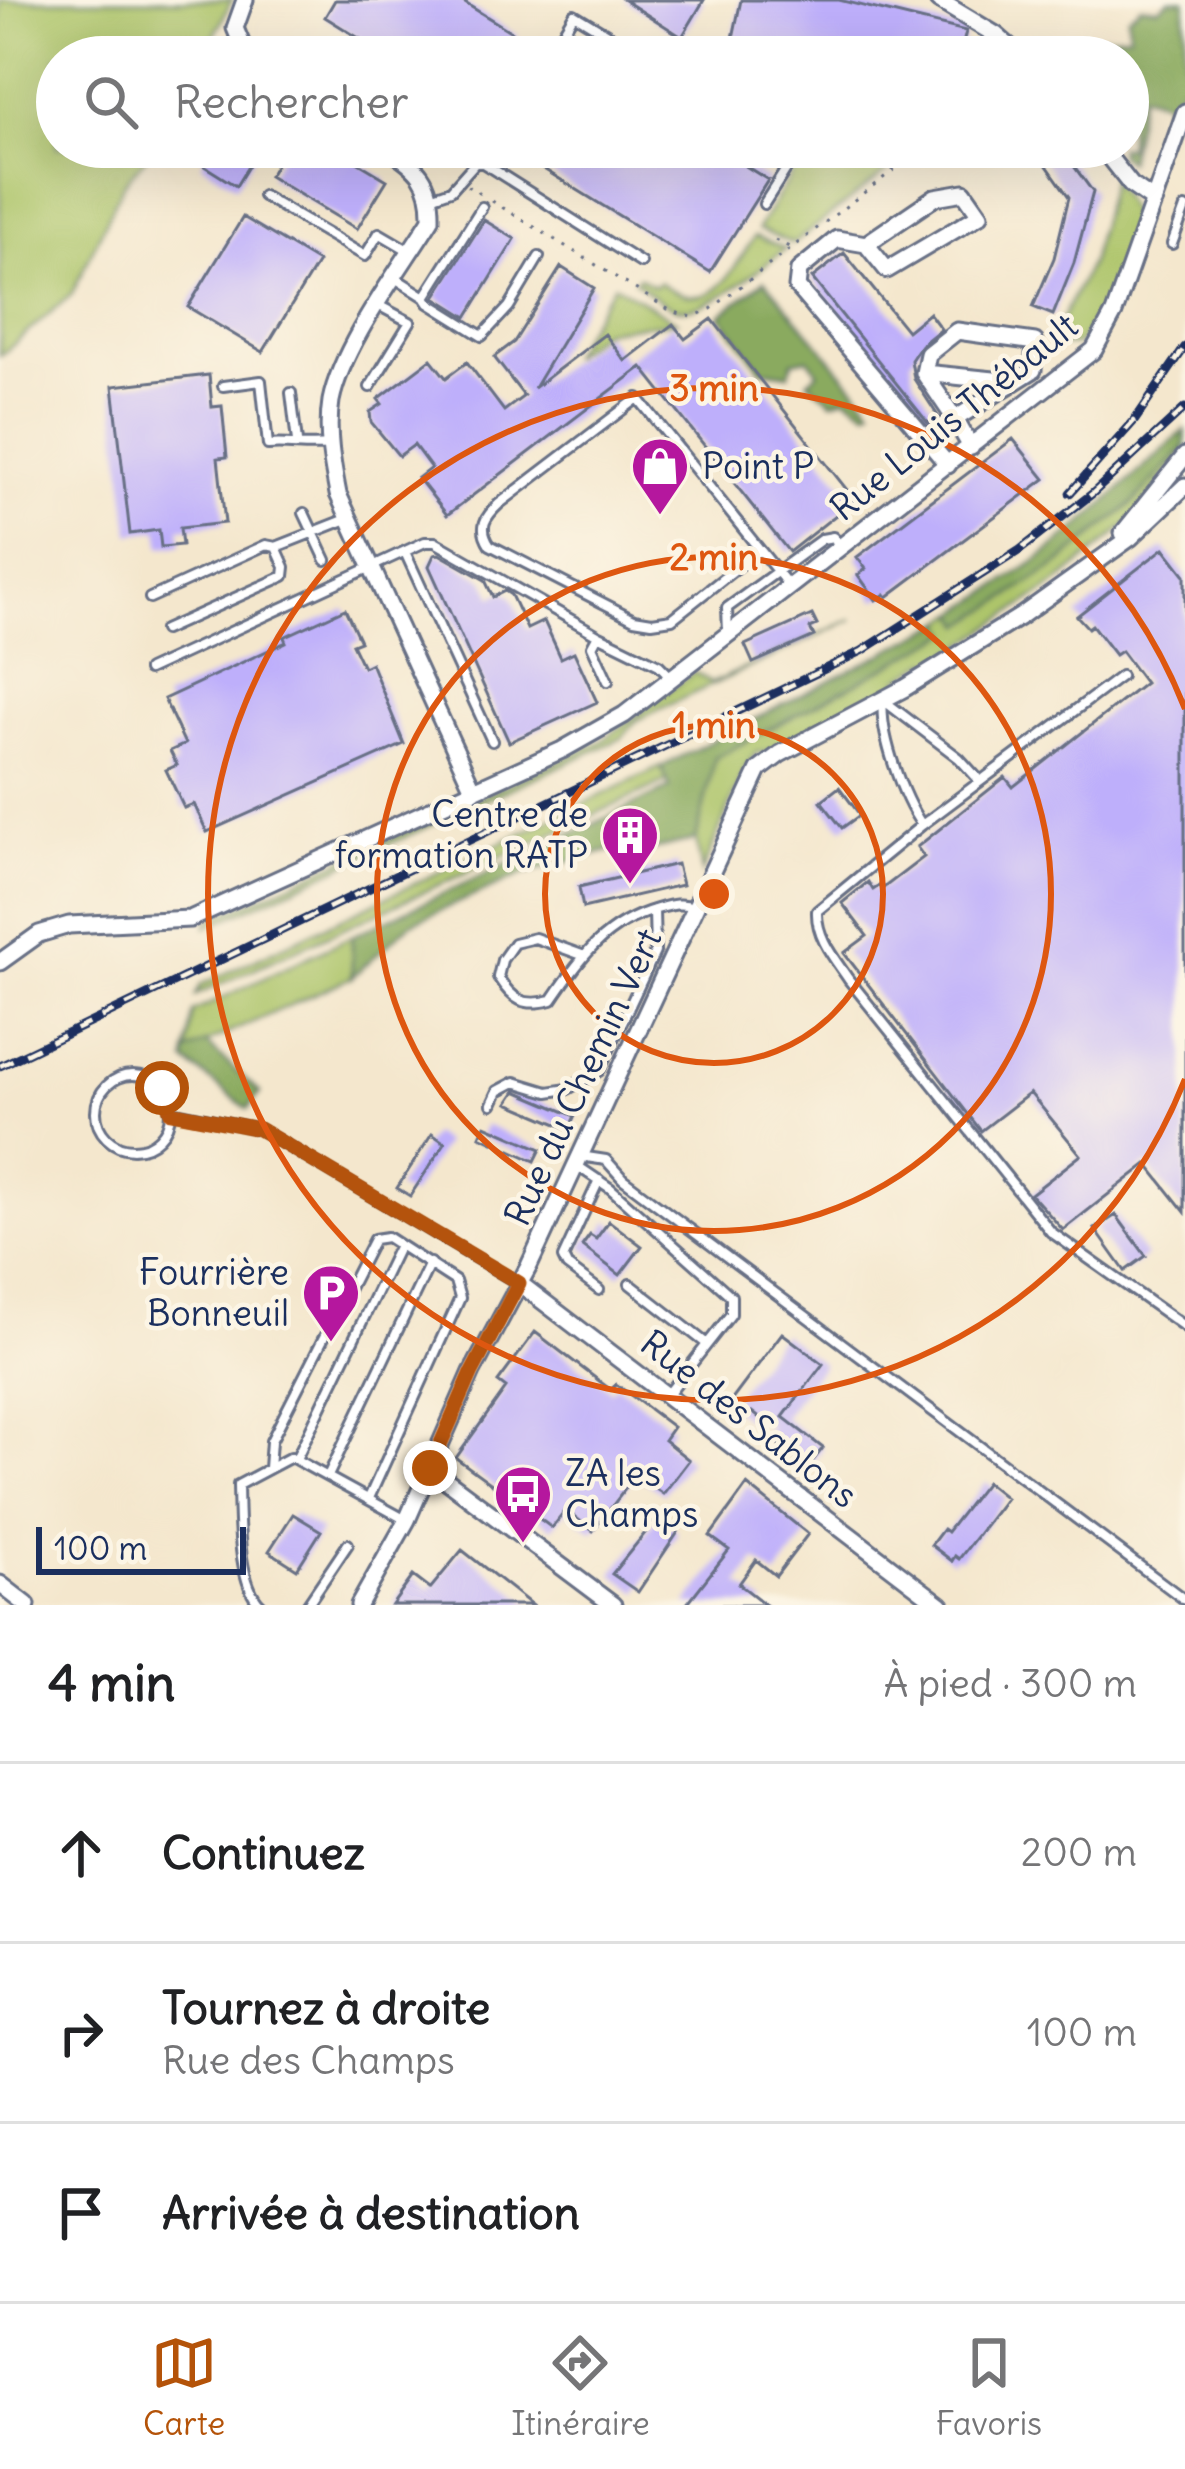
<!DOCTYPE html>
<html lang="fr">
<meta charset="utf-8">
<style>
body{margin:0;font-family:Delius,sans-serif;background:#f6f6f6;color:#202124}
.scale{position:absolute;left:36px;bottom:30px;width:210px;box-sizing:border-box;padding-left:12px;border:6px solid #1b2f5e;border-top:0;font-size:33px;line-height:42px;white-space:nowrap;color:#1b2f5e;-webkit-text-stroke:9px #fcf5e5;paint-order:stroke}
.stop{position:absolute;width:36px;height:36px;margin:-27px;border:9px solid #b45309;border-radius:50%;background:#fff}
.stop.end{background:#b45309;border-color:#fff;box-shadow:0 3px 12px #0008}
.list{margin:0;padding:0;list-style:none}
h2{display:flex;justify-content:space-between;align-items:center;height:156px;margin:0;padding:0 48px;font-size:51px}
h2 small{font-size:39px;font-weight:400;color:#757577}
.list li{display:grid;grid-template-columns:78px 1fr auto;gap:36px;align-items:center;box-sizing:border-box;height:180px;padding:0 48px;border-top:3px solid #e0e0e0}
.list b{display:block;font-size:45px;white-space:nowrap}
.list p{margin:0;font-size:39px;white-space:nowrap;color:#757577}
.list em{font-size:39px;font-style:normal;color:#757577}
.icon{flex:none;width:66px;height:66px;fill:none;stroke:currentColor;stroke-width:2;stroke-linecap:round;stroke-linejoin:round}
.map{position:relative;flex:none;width:1185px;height:1605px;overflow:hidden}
.search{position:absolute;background:#fff;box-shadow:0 12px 48px #0002;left:36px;right:36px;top:36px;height:132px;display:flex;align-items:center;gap:30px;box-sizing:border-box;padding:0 42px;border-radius:66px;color:#757577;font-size:45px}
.sheet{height:696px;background:#fff}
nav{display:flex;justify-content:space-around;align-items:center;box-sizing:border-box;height:168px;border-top:3px solid #e0e0e0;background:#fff;font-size:33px;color:#757577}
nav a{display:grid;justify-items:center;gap:6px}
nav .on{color:#b45309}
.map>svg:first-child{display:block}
</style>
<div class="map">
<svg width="1185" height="1605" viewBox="0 0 1185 1605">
<rect width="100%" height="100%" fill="#fcf5e5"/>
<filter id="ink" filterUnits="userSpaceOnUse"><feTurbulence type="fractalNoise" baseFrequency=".00833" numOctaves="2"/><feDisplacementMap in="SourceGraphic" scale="24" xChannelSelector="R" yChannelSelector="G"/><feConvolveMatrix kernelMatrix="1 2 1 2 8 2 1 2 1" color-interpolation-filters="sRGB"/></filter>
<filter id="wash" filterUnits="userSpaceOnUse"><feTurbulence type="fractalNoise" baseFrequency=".004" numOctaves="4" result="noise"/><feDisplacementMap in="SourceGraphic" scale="48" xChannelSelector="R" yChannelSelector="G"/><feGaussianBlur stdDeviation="2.7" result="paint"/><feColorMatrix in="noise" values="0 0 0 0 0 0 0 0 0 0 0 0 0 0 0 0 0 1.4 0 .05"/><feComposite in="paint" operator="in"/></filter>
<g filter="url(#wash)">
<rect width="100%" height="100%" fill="#f4e7cd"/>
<path fill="#adc56a" stroke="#647a64" stroke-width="3" d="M0 0H232L204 57H57V147H155L123 184 72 294 0 356Z
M808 147H918L793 244 758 229Z
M1111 179C1117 189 1126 202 1130 213 1141 247 1098 320 1077 345H1058L1052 338 1091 261Z
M755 236 786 249C760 267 708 316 676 308 661 304 647 291 635 281L639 277 654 286 659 282C713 319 727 277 755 236Z
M614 284 676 321 604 330 568 357Z
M1185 445V451L1128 524 1058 583 932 665 929 661 899 679 900 684 767 752 756 753 746 767 702 872 696 840 715 758 949 633 944 622 957 613 964 624Z
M853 619 637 720 622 738 207 927 208 921 602 741 694 672 712 683Z
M661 767 668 781 196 995 201 985Z
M352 936V977L187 1052 193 1012Z"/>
<path fill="#8aaa5e" stroke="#526c5e" stroke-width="3" d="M1170 0H1185V81L1175 95 1158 143 1166 102 1141 94 1128 161 1119 155V147H1128V57H1061L1073 38 1129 34 1128 17 1141 6 1158 8Z
M765 280 872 408 867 411 846 397 832 401 808 381 818 372 808 358 793 361 789 374 762 370 720 315Z
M1185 430V446L1133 503 1059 564 964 625 957 613 1038 560 1081 525Z
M944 622 950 633 715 758 696 840 643 852 635 844 526 873 410 924 352 977V936L670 788 661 767Z
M206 1043 260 1093 248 1109 186 1062 187 1052Z"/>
<g id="blocks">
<path fill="#beaffb" d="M335 0H460L518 36 505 57H352L362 40 325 17Z
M624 0H704L682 37Z
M741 0H839L966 31 960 57H729Z
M212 147H260L236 186 201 164Z
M286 147H332L387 180 357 229 269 176Z
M508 147H715L768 180 710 272Z
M1054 147H1060L1093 192 1074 263 1053 315 1033 307 1054 258 1069 197 1041 157Z
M243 217 318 262 263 352 188 307Z
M484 220 515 239 467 317 435 297Z
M844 253 907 331 929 313 941 329 921 345 911 360 914 379 938 416 928 423 812 278Z
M561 267 594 288 534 388 605 334 625 361 673 324 685 339 712 319 855 500 789 552 642 367 447 515 418 478 431 468 414 445 399 456 371 422 370 412 382 404 378 399 431 359 446 378 467 362 504 411 524 396 494 357 514 342Z
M209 375 212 407 222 406 227 457 218 458 225 523 180 528 182 545 161 547 159 530 130 534 113 386Z
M1013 439 1045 479 887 597 885 594 876 600 858 575 866 569 857 557Z
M1164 548 1185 575V1212L1147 1164 1063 1230 1031 1194 1081 1155 1030 1093 981 1131 844 953 867 936 842 903 868 882 873 890 879 886 882 889 924 857 917 847 1005 777 1013 787 1145 683 1121 651 1115 655 1092 625 1088 628 1077 616Z
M439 554 485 580 493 597 505 591 511 595 527 629 544 621 561 658 574 652 597 702 509 742 429 566 434 555Z
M345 609 360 641 352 644 363 667 371 663 404 744 207 832 194 804 184 808 166 770 177 765 170 751 185 744 164 699 286 642 284 637Z
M812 615 817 625 810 628 814 636 753 663 745 645Z
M839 787 860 815 842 828 821 801Z
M677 864 682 885 583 908 579 887Z
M516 1091 575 1116 569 1129 508 1103Z
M485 1125 541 1149 535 1161 480 1136Z
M432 1134 445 1143 410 1196 397 1188Z
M1116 1215 1146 1256 1125 1271 1095 1229Z
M609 1221 642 1246 620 1275 582 1246 590 1235 596 1239Z
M535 1332 611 1390 616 1384 673 1427 664 1440 689 1460 663 1494 636 1475 593 1531 566 1510 552 1528 456 1458 506 1388 498 1382Z
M782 1333 823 1364 783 1417 823 1448 808 1467 764 1433 770 1426 752 1412 746 1419 728 1405Z
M986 1482 1006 1498 959 1559 955 1556 952 1561 931 1545 943 1529 947 1532Z
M747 1485 808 1534 776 1576 756 1560 739 1584 766 1605H686L729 1550 710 1536Z
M293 1514 321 1531 297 1569 269 1551Z
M658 1517 678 1532 638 1592 612 1574Z
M462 1550 532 1605H392L413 1576 430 1589Z"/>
</g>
</g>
<g filter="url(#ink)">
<use href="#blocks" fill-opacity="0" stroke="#676f85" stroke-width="3"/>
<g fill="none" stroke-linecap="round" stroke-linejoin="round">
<defs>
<path id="lane" d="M548 57 574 14 645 57
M183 150 185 147
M483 163 492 147
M263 196 365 256 379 233 408 250
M431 197 451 190 475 163H483L641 263
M764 204 795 155 794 147
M482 207 425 297 429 303 482 336 509 307 539 257
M1172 244 1185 208
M395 278 425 297
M223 386 261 381 268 445C289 443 307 448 329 445
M370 387 410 322 378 305
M291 393 297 442
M304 513 326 560
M758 551 672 619 652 622 634 619 490 545C478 527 485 517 499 504L638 398 789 586
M405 552 492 741
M150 598 266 545 276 547 347 519
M164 630 284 576 285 567 276 547
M728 633 727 608 822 539 833 537 840 546
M598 635 592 646 608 681
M148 670 425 542H435L598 635 659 665 671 677
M1121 676 922 825 817 911C816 938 835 959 849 980L1051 1232 1185 1327
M922 825C903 798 879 734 883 700L959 758 980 781
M582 955 535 938 514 943 502 960 498 977C513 1001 524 1007 552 1000 581 957 605 924 657 909 671 905 680 902 694 907
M96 1112a37 37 0 1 1 74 0a37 37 0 1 1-74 0Z
M492 1104 498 1091 515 1082 548 1092 568 1089 599 1071 655 952 654 910
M171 1111 259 1129 518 1283
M580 1156 606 1160 623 1179 1185 1600
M576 1165 610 1188 731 1296V1314L668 1394
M599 1180 563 1258 567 1266 599 1290
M630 1284 707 1344
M296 1459 399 1245
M269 1468 271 1441 374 1239 387 1237 455 1281 460 1298 369 1498
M328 1476 430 1263
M261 1605C237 1583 239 1517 238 1485L291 1457 406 1520
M307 1605 348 1544"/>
<path id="street" d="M245 0 235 28 247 57
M938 0 996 35 1021 57
M386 147C418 167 432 180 431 219 401 268 342 345 331 401 326 432 332 463 338 494L474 791
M1101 147 1131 185 1154 201
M866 244 887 270 980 215 964 192 935 197 866 244 837 239 799 270 797 287 948 465
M924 373 1014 382
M926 439 955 419 924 373 928 354 957 331 1035 342 1033 370 955 419 971 447
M1123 533 1185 456
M0 962 39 934 69 925 190 919 562 750 624 715 1094 350 1114 313 1185 112
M519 1283 941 1605
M430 1468 613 1605
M0 1584 27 1605
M359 1605 407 1520 472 1372 529 1266 759 770 780 754 905 688 1021 616 1130 538 1185 486"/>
</defs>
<use href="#lane" stroke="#676f85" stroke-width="14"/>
<use href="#street" stroke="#676f85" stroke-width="21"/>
<path stroke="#676f85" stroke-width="3" stroke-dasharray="3 9" stroke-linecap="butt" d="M467 186 484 196
M492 201 671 311 692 317 711 309 924 147
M775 240 791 248"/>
<use href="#lane" stroke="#fff" stroke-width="8"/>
<use href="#street" stroke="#fff" stroke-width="15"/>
<defs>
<path id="rail" d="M1070 493 1135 420 1185 347
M0 1066 862 651 1020 550 1093 493 1185 408"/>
</defs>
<use href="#rail" stroke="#1b2f5e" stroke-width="9"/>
<use href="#rail" stroke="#fcf5e5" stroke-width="4.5" stroke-dasharray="14" stroke-linecap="butt"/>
</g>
</g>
<g fill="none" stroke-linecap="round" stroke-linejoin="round" filter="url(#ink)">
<path stroke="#b45309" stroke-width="15" d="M162 1088 171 1112 259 1129 519 1283 472 1372 430 1468"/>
</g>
<g fill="none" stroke="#de5710" stroke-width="6">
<circle cx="714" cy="894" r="169"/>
<circle cx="714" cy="894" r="337"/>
<path d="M1185 1079A506 506 0 1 1 1185 709"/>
</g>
<defs>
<symbol id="shop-pin" viewBox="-11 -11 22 30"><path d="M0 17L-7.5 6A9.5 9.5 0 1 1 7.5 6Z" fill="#b5179e" stroke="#fcf5e5"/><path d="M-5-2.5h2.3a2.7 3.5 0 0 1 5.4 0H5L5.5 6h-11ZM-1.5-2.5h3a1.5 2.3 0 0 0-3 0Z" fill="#fff"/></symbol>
<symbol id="building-pin" viewBox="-11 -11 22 30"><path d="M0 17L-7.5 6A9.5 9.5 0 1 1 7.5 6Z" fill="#b5179e" stroke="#fcf5e5"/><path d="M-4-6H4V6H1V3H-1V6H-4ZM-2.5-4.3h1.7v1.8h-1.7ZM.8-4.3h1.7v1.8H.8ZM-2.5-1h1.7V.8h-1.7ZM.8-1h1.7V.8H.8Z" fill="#fff"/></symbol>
<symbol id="parking-pin" viewBox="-11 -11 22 30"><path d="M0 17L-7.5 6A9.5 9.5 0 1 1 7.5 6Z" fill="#b5179e" stroke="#fcf5e5"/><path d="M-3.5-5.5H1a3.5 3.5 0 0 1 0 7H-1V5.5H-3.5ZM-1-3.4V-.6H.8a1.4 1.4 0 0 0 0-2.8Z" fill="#fff"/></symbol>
<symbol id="bus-pin" viewBox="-11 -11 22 30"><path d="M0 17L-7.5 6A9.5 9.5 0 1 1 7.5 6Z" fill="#b5179e" stroke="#fcf5e5"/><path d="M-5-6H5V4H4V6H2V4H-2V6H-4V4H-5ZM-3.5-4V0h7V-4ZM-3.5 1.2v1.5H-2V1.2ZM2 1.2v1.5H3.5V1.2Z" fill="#fff"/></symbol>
</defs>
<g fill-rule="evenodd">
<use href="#shop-pin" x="627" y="433" width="66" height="90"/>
<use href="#building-pin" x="597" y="802" width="66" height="90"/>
<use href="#parking-pin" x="298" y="1260" width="66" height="90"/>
<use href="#bus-pin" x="490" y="1461" width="66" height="90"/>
</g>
<g text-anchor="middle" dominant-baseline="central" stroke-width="9" stroke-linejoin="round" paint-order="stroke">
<g font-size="36" fill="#1b2f5e" stroke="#fcf5e5">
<text transform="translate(954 417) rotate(-39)">Rue Louis Thébault</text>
<text transform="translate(583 1077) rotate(-65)">Rue du Chemin Vert</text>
<text transform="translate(749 1419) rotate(38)">Rue des Sablons</text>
</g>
<g font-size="36" fill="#1b2f5e" stroke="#fcf5e5" text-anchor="start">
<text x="702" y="466">Point P</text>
<text x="588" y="814" text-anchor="end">Centre de<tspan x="588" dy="41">formation RATP</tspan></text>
<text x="289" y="1272" text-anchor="end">Fourrière<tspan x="289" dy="41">Bonneuil</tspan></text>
<text x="565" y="1473">ZA les<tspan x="565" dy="41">Champs</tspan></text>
</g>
</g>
<circle cx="714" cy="894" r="18" fill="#de5710" stroke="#fcf5e5" stroke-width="6"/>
<g font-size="36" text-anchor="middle" font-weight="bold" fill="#de5710" stroke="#fcf5e5" stroke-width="9" stroke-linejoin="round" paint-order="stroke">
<text x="714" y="401">3 min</text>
<text x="714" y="570">2 min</text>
<text x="714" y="738">1 min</text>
</g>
</svg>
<div class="scale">100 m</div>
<div class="stop" style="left:162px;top:1088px"></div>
<div class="stop end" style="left:430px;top:1468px"></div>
<div class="search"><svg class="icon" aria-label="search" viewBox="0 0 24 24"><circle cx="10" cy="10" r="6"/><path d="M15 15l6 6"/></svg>Rechercher</div>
</div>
<section class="sheet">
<h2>4 min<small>À pied · 300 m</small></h2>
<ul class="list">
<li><svg class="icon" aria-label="ahead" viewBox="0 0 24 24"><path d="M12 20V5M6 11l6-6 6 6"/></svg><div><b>Continuez</b></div><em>200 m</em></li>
<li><svg class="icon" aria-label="right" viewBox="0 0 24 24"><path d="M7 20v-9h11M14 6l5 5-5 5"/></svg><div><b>Tournez à droite</b><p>Rue des Champs</p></div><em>100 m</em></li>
<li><svg class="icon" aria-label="arrive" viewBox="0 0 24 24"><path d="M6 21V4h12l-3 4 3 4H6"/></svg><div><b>Arrivée à destination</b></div></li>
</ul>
</section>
<nav>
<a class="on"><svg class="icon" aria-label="map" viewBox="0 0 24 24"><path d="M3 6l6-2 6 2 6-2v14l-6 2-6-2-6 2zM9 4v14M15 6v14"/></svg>Carte</a>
<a><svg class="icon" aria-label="directions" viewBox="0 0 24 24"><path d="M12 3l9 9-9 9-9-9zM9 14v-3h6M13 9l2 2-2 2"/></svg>Itinéraire</a>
<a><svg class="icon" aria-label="saved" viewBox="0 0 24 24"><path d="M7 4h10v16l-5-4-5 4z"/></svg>Favoris</a>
</nav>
